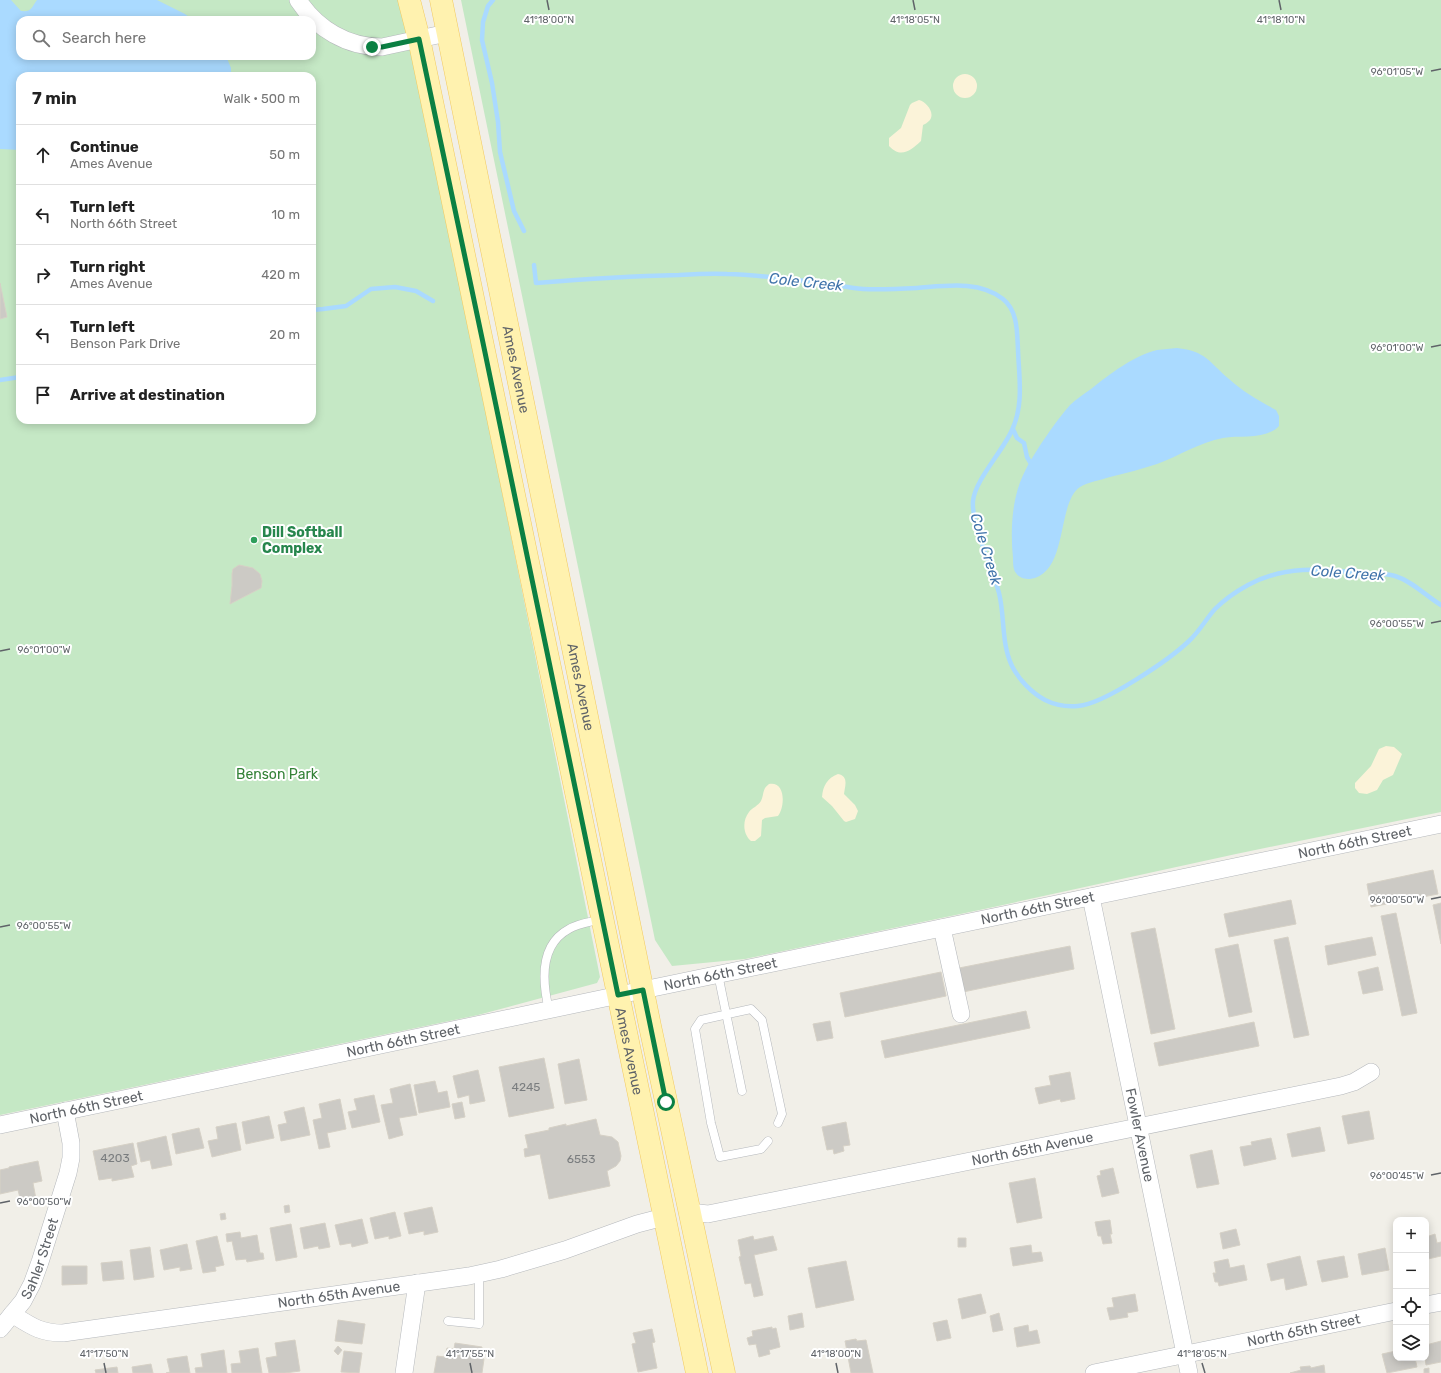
<!DOCTYPE html>
<meta charset="utf-8">
<style>
body{margin:0;font-family:Rubik,sans-serif;background:#f2f2f2;color:#222}
.controls{position:absolute;right:12px;bottom:12px;display:grid;overflow:hidden;border-radius:8px;box-shadow:0 2px 10px #0003}
.controls button{width:36px;height:36px;display:grid;place-items:center;padding:0;border:0;border-bottom:1px solid #e0e0e0;background:#fff;color:#222;font:20px sans-serif}
.stop{position:absolute;width:12px;height:12px;margin:-9px;border:3px solid #0b8043;border-radius:50%;background:#fff}
.stop.end{background:#0b8043;border-color:#fff;box-shadow:0 1px 4px #0008}
.list{margin:0;padding:0;list-style:none}
h2{display:flex;justify-content:space-between;align-items:center;height:52px;margin:0;padding:0 16px;font-size:17px}
h2 small{font-size:13px;font-weight:400;color:#767676}
.list li{display:grid;grid-template-columns:26px 1fr auto;gap:12px;align-items:center;box-sizing:border-box;height:60px;padding:0 16px;border-top:1px solid #e0e0e0}
.list b{display:block;font-size:15px;white-space:nowrap}
.list p{margin:0;font-size:13px;white-space:nowrap;color:#767676}
.list em{font-size:13px;font-style:normal;color:#767676}
.icon{flex:none;width:22px;height:22px;fill:none;stroke:currentColor;stroke-width:2;stroke-linecap:round;stroke-linejoin:round}
.map{position:relative;flex:none;width:1441px;height:1373px;overflow:hidden}
.search{position:absolute;background:#fff;box-shadow:0 2px 10px #0003;left:16px;top:16px;width:300px;height:44px;display:flex;align-items:center;gap:10px;box-sizing:border-box;padding:0 14px;border-radius:12px;color:#767676;font-size:15px}
.panel{position:absolute;background:#fff;box-shadow:0 2px 10px #0003;left:16px;top:72px;width:300px;height:352px;border-radius:12px}
.map>svg:first-child{display:block}
</style>
<div class="map">
<svg width="1441" height="1373" viewBox="0 0 1441 1373">
<rect width="100%" height="100%" fill="#f1efe8"/>
<path fill="#c5e8c5" fill-rule="evenodd" d="M0 0H401L405 11 600 977 597 983 478 1015 0 1115ZM20 20H312V56H20ZM20 76H312V420H20Z
M461 0H1441V812L1236 854 989 908 745 959 672 966 655 940Z"/>
<path fill="#fbf3d9" d="M953 86a12 12 0 1 1 24 0a12 12 0 1 1-24 0Z
M919 100C927 102 936 114 929 121 927 123 925 124 923 125L921 141C911 150 901 159 889 146V138L901 128 910 105 912 103Z
M1386 746 1394 747 1402 754 1393 775 1383 780 1377 790 1367 794 1359 793 1355 788V783L1371 766 1379 749Z
M838 774C849 776 845 786 844 794L855 805 858 811 855 819 846 822 844 821 832 806 822 797C823 786 827 778 838 774Z
M769 784C786 781 785 807 778 816L765 818 762 820 761 836 755 841H751C743 834 742 821 749 812 752 808 758 806 761 801 764 795 762 789 769 784Z"/>
<path fill="#aadaff" d="M0 0H11L21 11C32 12 31 8 37 0H157L185 14 193 20H20V56H226L231 68V76H20V150L0 149Z
M1177 348C1206 351 1209 362 1229 379 1243 392 1260 401 1276 410L1279 416V426C1266 440 1241 435 1223 438 1200 442 1179 456 1157 464 1142 469 1126 473 1110 477 1101 480 1088 482 1080 487 1056 503 1069 574 1030 579 1025 579 1019 578 1016 573 1013 570 1013 562 1013 558 1010 528 1012 495 1026 469 1036 450 1056 421 1070 405 1076 399 1084 394 1091 389 1110 374 1133 356 1157 350 1164 349 1170 349 1177 348Z"/>
<g fill="none" stroke-linecap="round" stroke-linejoin="round">
<path stroke="#aadaff" stroke-width="4.5" d="M493 0 488 6 483 22 482 40 492 83 498 122 500 152 514 211 524 231
M534 265 536 283C584 279 631 276 679 275 695 274 711 273 727 274 759 275 791 279 822 283 836 285 849 288 863 289 881 290 899 289 917 288 945 286 979 280 1003 299 1018 311 1017 332 1018 350 1019 377 1024 404 1012 430 1003 451 975 480 973 501 972 511 975 519 977 528 983 550 993 571 999 593 1005 617 1001 643 1012 666 1019 680 1032 693 1045 700 1055 705 1067 707 1078 706 1104 704 1169 660 1189 641 1199 632 1206 619 1215 609 1224 600 1237 591 1248 585 1285 565 1321 569 1361 573 1372 574 1384 573 1395 576 1412 581 1426 596 1441 605
M312 310 323 309 346 306 371 289 395 287 416 291 433 301
M0 380 20 377
M1013 429 1017 438 1024 443 1027 457 1030 462"/>
</g>
<path fill="#cccac5" stroke="#d6d1c6" d="M0 283 7 317 0 319Z
M239 565 253 568 260 574 262 581 261 588 230 604 232 586V574L233 569Z
M1433 870 1438 894 1371 907 1367 884Z
M1291 900 1296 924 1229 937 1224 914Z
M1441 903V944L1433 905Z
M1396 913 1417 1013 1402 1016 1381 916Z
M1155 928 1175 1029 1151 1034 1131 933Z
M1288 937 1309 1035 1294 1038 1274 940Z
M1372 937 1376 955 1328 965 1325 946Z
M1238 944 1252 1012 1229 1017 1215 949Z
M1070 946 1074 969 963 992 959 968Z
M1378 967 1383 990 1363 994 1358 972Z
M941 972 946 996 845 1017 840 993Z
M1026 1011 1030 1028 885 1058 881 1041Z
M830 1021 833 1038 817 1041 813 1024Z
M1254 1022 1259 1046 1159 1066 1154 1043Z
M544 1058 554 1108 509 1117 499 1067Z
M579 1059 587 1100 565 1104 558 1064Z
M478 1070 485 1101 470 1104 469 1095 458 1098 453 1076Z
M1070 1072 1075 1099 1061 1102 1060 1099 1039 1104 1035 1088 1051 1085 1049 1076Z
M435 1081 438 1093 447 1091 450 1107 419 1113 414 1085Z
M410 1084 417 1115 399 1118 403 1135 389 1139 381 1105 393 1103 390 1089Z
M374 1095 380 1122 352 1128 348 1112 357 1110 354 1099Z
M340 1099 346 1129 327 1133 330 1147 319 1149 313 1120 322 1118 319 1104Z
M462 1102 465 1117 455 1119 452 1104Z
M304 1107 310 1135 281 1141 278 1125 287 1123 284 1112Z
M1369 1111 1374 1139 1348 1144 1342 1116Z
M269 1116 274 1138 246 1144 242 1122Z
M596 1119 600 1135 612 1137 618 1142 621 1156 620 1161 616 1166 607 1171 610 1186 549 1199 540 1154 525 1157 524 1149 528 1148 525 1135 549 1130V1128L566 1124V1126Z
M846 1122 850 1145 843 1146 844 1151 834 1154 833 1149 827 1150 822 1127Z
M236 1123 241 1150 212 1157 208 1141 218 1139 216 1127Z
M1320 1127 1325 1151 1292 1157 1287 1134Z
M199 1128 204 1148 176 1154 172 1134Z
M166 1136 172 1165 152 1169 150 1160 141 1162 137 1143Z
M1271 1138 1276 1159 1244 1166 1240 1147 1252 1145 1251 1142Z
M133 1143 137 1164 131 1166 134 1177 112 1181V1178L99 1180 93 1151Z
M1212 1150 1219 1184 1197 1188 1190 1155Z
M38 1161 42 1181 33 1183 36 1199 21 1202 18 1190 0 1194V1170L9 1168V1167Z
M1113 1168 1119 1193 1102 1197 1097 1176 1101 1175 1100 1171Z
M1035 1178 1042 1218 1017 1223 1009 1183Z
M289 1205 290 1212 285 1213 284 1206Z
M432 1207 438 1232 424 1235V1231L409 1234 404 1213Z
M395 1212 401 1236 389 1239V1236L375 1239 370 1218Z
M225 1213 226 1219 221 1220 220 1214Z
M362 1219 368 1243 352 1247 351 1243 340 1245 335 1225Z
M1110 1220 1112 1234H1110L1112 1243 1103 1244 1101 1236H1098L1095 1222Z
M325 1223 330 1247 319 1249 318 1246 304 1249 300 1228Z
M291 1224 297 1257 276 1261 270 1228Z
M1236 1229 1240 1245 1223 1249 1220 1233Z
M240 1232 241 1238 257 1235 260 1253H263L264 1259 247 1262 246 1259 236 1260 232 1241 227 1242 226 1234Z
M1435 1234 1437 1243 1441 1242V1256L1428 1259 1426 1251V1237Z
M217 1236 224 1265 215 1267 216 1271 203 1273 196 1241Z
M753 1236 754 1240 773 1236 777 1250 754 1255 763 1295 754 1297 751 1283 745 1284 739 1257 741 1256 738 1240Z
M958 1238H966V1247H958Z
M187 1244 192 1269 180 1271V1267L164 1270 160 1250Z
M1031 1245 1032 1253 1041 1252 1043 1261 1013 1266 1010 1248Z
M150 1247 154 1277 134 1280 130 1250Z
M1385 1248 1389 1270 1362 1275 1358 1254Z
M1300 1256 1307 1285 1286 1290 1284 1278 1271 1281 1267 1264Z
M1344 1256 1348 1277 1322 1282 1317 1261Z
M1228 1259 1230 1268 1244 1265 1247 1280 1219 1286 1218 1282H1215L1213 1273H1216L1214 1262Z
M122 1261 124 1279 103 1281 101 1263Z
M846 1261 854 1300 816 1308 808 1268Z
M62 1266H87V1284L62 1285Z
M981 1294 986 1313 962 1319 958 1299Z
M1135 1294 1138 1311 1127 1313 1128 1317 1110 1320 1107 1308 1114 1307 1112 1298Z
M802 1313 804 1327 790 1330 788 1316Z
M999 1313 1003 1330 993 1332 990 1316Z
M338 1320 365 1324 362 1344 335 1341Z
M947 1320 951 1338 937 1341 933 1323Z
M1028 1325 1029 1332 1037 1330 1040 1343 1017 1347 1014 1328Z
M772 1327V1329L776 1328 780 1347 769 1350 770 1354 759 1357 756 1344 749 1345 747 1338 753 1336 752 1331Z
M652 1329 655 1342 652 1343 657 1368 638 1372 632 1344 636 1343 633 1333Z
M856 1339 857 1341 866 1340 873 1373H851L845 1341Z
M295 1340 300 1371 285 1373H269L266 1358 277 1356 275 1343Z
M1441 1341V1362L1426 1365 1425 1358H1426V1345Z
M455 1343 482 1347 481 1358 484 1359 482 1373H434L437 1356 445 1357 447 1348 454 1349Z
M338 1346 342 1350 338 1355 334 1351Z
M258 1348 262 1373H232L231 1364 241 1363 239 1351Z
M224 1350 227 1373H196L195 1368 203 1367 201 1354Z
M344 1351 362 1353 359 1373 341 1372Z
M1396 1351V1358H1415L1417 1367 1387 1373 1382 1354Z
M187 1356 190 1373H166L170 1372 167 1359Z
M151 1364 153 1373H133L132 1367Z
M1324 1365 1325 1373H1290L1301 1370 1300 1367 1310 1366 1311 1368Z
M117 1367 118 1373H96L95 1370Z
M1429 1368V1373H1424V1369Z"/>
<g fill="none" stroke-linecap="round" stroke-linejoin="round">
<defs>
<path id="lane" d="M718 974 742 1091
M549 1010C542 981 539 945 569 929 578 923 591 922 602 919
M768 1141 761 1149 720 1157 711 1123 695 1029 701 1020 751 1009 762 1020 782 1114 778 1123
M448 1321 479 1324V1274"/>
<g id="street">
<path d="M298 0C317 29 347 47 382 47L447 33"/>
<path id="s1" d="M1091 897 1189 1373"/>
<path d="M942 928 961 1014"/>
<path id="s2" d="M0 1125 643 990 1441 824"/>
<path id="s3" d="M689 1212 708 1214 1341 1086 1354 1082 1371 1072"/>
<path d="M1426 1305 1441 1302"/>
<path id="s4" d="M12 1314C31 1326 40 1333 63 1333L469 1276 501 1269 565 1250 637 1224 664 1217"/>
<path id="s5" d="M0 1329 23 1301 32 1284 40 1262 68 1173 71 1158V1143L65 1111"/>
<path d="M404 1373 417 1283"/>
<path id="s6" d="M1094 1373 1396 1311"/>
</g>
<g id="primary">
<path id="s7" d="M409 0 419 39C512 484 603 929 697 1373"/>
<path id="s8" d="M441 0 650 1026 724 1373"/>
</g>
</defs>
<use href="#lane" stroke="#b5b8bc" stroke-width="9"/>
<use href="#street" stroke="#b5b8bc" stroke-width="18"/>
<use href="#primary" stroke="#f2c960" stroke-width="23"/>
<use href="#lane" stroke="#fff" stroke-width="8"/>
<use href="#street" stroke="#fff" stroke-width="17"/>
<use href="#primary" stroke="#fff2af" stroke-width="22"/>
</g>
<g fill="none" stroke-linecap="round" stroke-linejoin="round">
<path stroke="#0b8043" stroke-width="5" d="M372 47H382L419 39 482 338 618 995 643 990 666 1102"/>
</g>
<path fill="none" stroke="#5f6368" stroke-width="1.5" d="M547 0 549 10M913 0 915 10M1279 0 1281 10M1431 71 1441 69M1431 347 1441 345M1431 623 1441 621M0 651 10 649M1431 899 1441 897M0 927 10 925M1431 1175 1441 1173M0 1203 10 1201M104 1363 106 1373M470 1363 472 1373M836 1363 838 1373M1202 1363 1205 1373"/>
<circle fill="#2e9e5b" stroke="#fff" stroke-width="1.5" cx="254" cy="540" r="4"/>
<g text-anchor="middle" dominant-baseline="central" stroke-width="4" stroke-linejoin="round" paint-order="stroke">
<g font-size="12" fill="#7a7d7f">
<text x="526" y="1087">4245</text>
<text x="115" y="1158">4203</text>
<text x="581" y="1159">6553</text>
</g>
<g font-size="14" fill="#5f6368" stroke="#fff">
<text stroke="none"><textPath href="#s8" startOffset="377">Ames Avenue</textPath></text>
<text stroke="none"><textPath href="#s8" startOffset="701">Ames Avenue</textPath></text>
<text stroke="none"><textPath href="#s2" startOffset="1384">North 66th Street</textPath></text>
<text stroke="none"><textPath href="#s2" startOffset="1060">North 66th Street</textPath></text>
<text stroke="none"><textPath href="#s2" startOffset="736">North 66th Street</textPath></text>
<text stroke="none"><textPath href="#s2" startOffset="412">North 66th Street</textPath></text>
<text stroke="none"><textPath href="#s7" startOffset="1074">Ames Avenue</textPath></text>
<text stroke="none"><textPath href="#s2" startOffset="88">North 66th Street</textPath></text>
<text stroke="none"><textPath href="#s1" startOffset="243">Fowler Avenue</textPath></text>
<text stroke="none"><textPath href="#s3" startOffset="350">North 65th Avenue</textPath></text>
<text stroke="none"><textPath href="#s5" startOffset="82">Sahler Street</textPath></text>
<text stroke="none"><textPath href="#s4" startOffset="334">North 65th Avenue</textPath></text>
<text stroke="none"><textPath href="#s6" startOffset="214">North 65th Street</textPath></text>
</g>
<g font-size="14" font-weight="bold" fill="#27864d" stroke="#fff" text-anchor="start">
<text x="262" y="532">Dill Softball<tspan x="262" dy="16">Complex</tspan></text>
</g>
<g font-size="14" fill="#348238" stroke="#fff">
<text x="277" y="774">Benson Park</text>
</g>
<g font-size="15" font-style="italic" fill="#4174aa" stroke="#fff">
<text transform="translate(806 282) rotate(6)">Cole Creek</text>
<text transform="translate(986 549) rotate(73)">Cole Creek</text>
<text transform="translate(1348 573) rotate(4)">Cole Creek</text>
</g>
</g>
<g font-size="10" text-anchor="middle" fill="#5f6368" stroke="#fff" stroke-width="4" stroke-linejoin="round" paint-order="stroke">
<text x="549" y="23">41°18'00"N</text>
<text x="915" y="23">41°18'05"N</text>
<text x="1281" y="23">41°18'10"N</text>
<text x="1397" y="75">96°01'05"W</text>
<text x="1397" y="351">96°01'00"W</text>
<text x="1397" y="627">96°00'55"W</text>
<text x="44" y="653">96°01'00"W</text>
<text x="1397" y="903">96°00'50"W</text>
<text x="44" y="929">96°00'55"W</text>
<text x="1397" y="1179">96°00'45"W</text>
<text x="44" y="1205">96°00'50"W</text>
<text x="104" y="1357">41°17'50"N</text>
<text x="470" y="1357">41°17'55"N</text>
<text x="836" y="1357">41°18'00"N</text>
<text x="1202" y="1357">41°18'05"N</text>
</g>
</svg>
<div class="controls">
<button>+</button>
<button>−</button>
<button><svg class="icon" aria-label="locate" viewBox="0 0 24 24"><circle cx="12" cy="12" r="6"/><path d="M12 2v4M12 18v4M2 12h4M18 12h4"/></svg></button>
<button><svg class="icon" aria-label="layers" viewBox="0 0 24 24"><path d="M12 4l9 5-9 5-9-5zM3 14l9 5 9-5"/></svg></button>
</div>
<div class="stop" style="left:666px;top:1102px"></div>
<div class="stop end" style="left:372px;top:47px"></div>
<div class="search"><svg class="icon" aria-label="search" viewBox="0 0 24 24"><circle cx="10" cy="10" r="6"/><path d="M15 15l6 6"/></svg>Search here</div>
<section class="panel">
<h2>7 min<small>Walk · 500 m</small></h2>
<ul class="list">
<li><svg class="icon" aria-label="ahead" viewBox="0 0 24 24"><path d="M12 20V5M6 11l6-6 6 6"/></svg><div><b>Continue</b><p>Ames Avenue</p></div><em>50 m</em></li>
<li><svg class="icon" aria-label="left" viewBox="0 0 24 24"><path d="M17 20v-9H6M10 6l-5 5 5 5"/></svg><div><b>Turn left</b><p>North 66th Street</p></div><em>10 m</em></li>
<li><svg class="icon" aria-label="right" viewBox="0 0 24 24"><path d="M7 20v-9h11M14 6l5 5-5 5"/></svg><div><b>Turn right</b><p>Ames Avenue</p></div><em>420 m</em></li>
<li><svg class="icon" aria-label="left" viewBox="0 0 24 24"><path d="M17 20v-9H6M10 6l-5 5 5 5"/></svg><div><b>Turn left</b><p>Benson Park Drive</p></div><em>20 m</em></li>
<li><svg class="icon" aria-label="arrive" viewBox="0 0 24 24"><path d="M6 21V4h12l-3 4 3 4H6"/></svg><div><b>Arrive at destination</b></div></li>
</ul>
</section>
</div>
